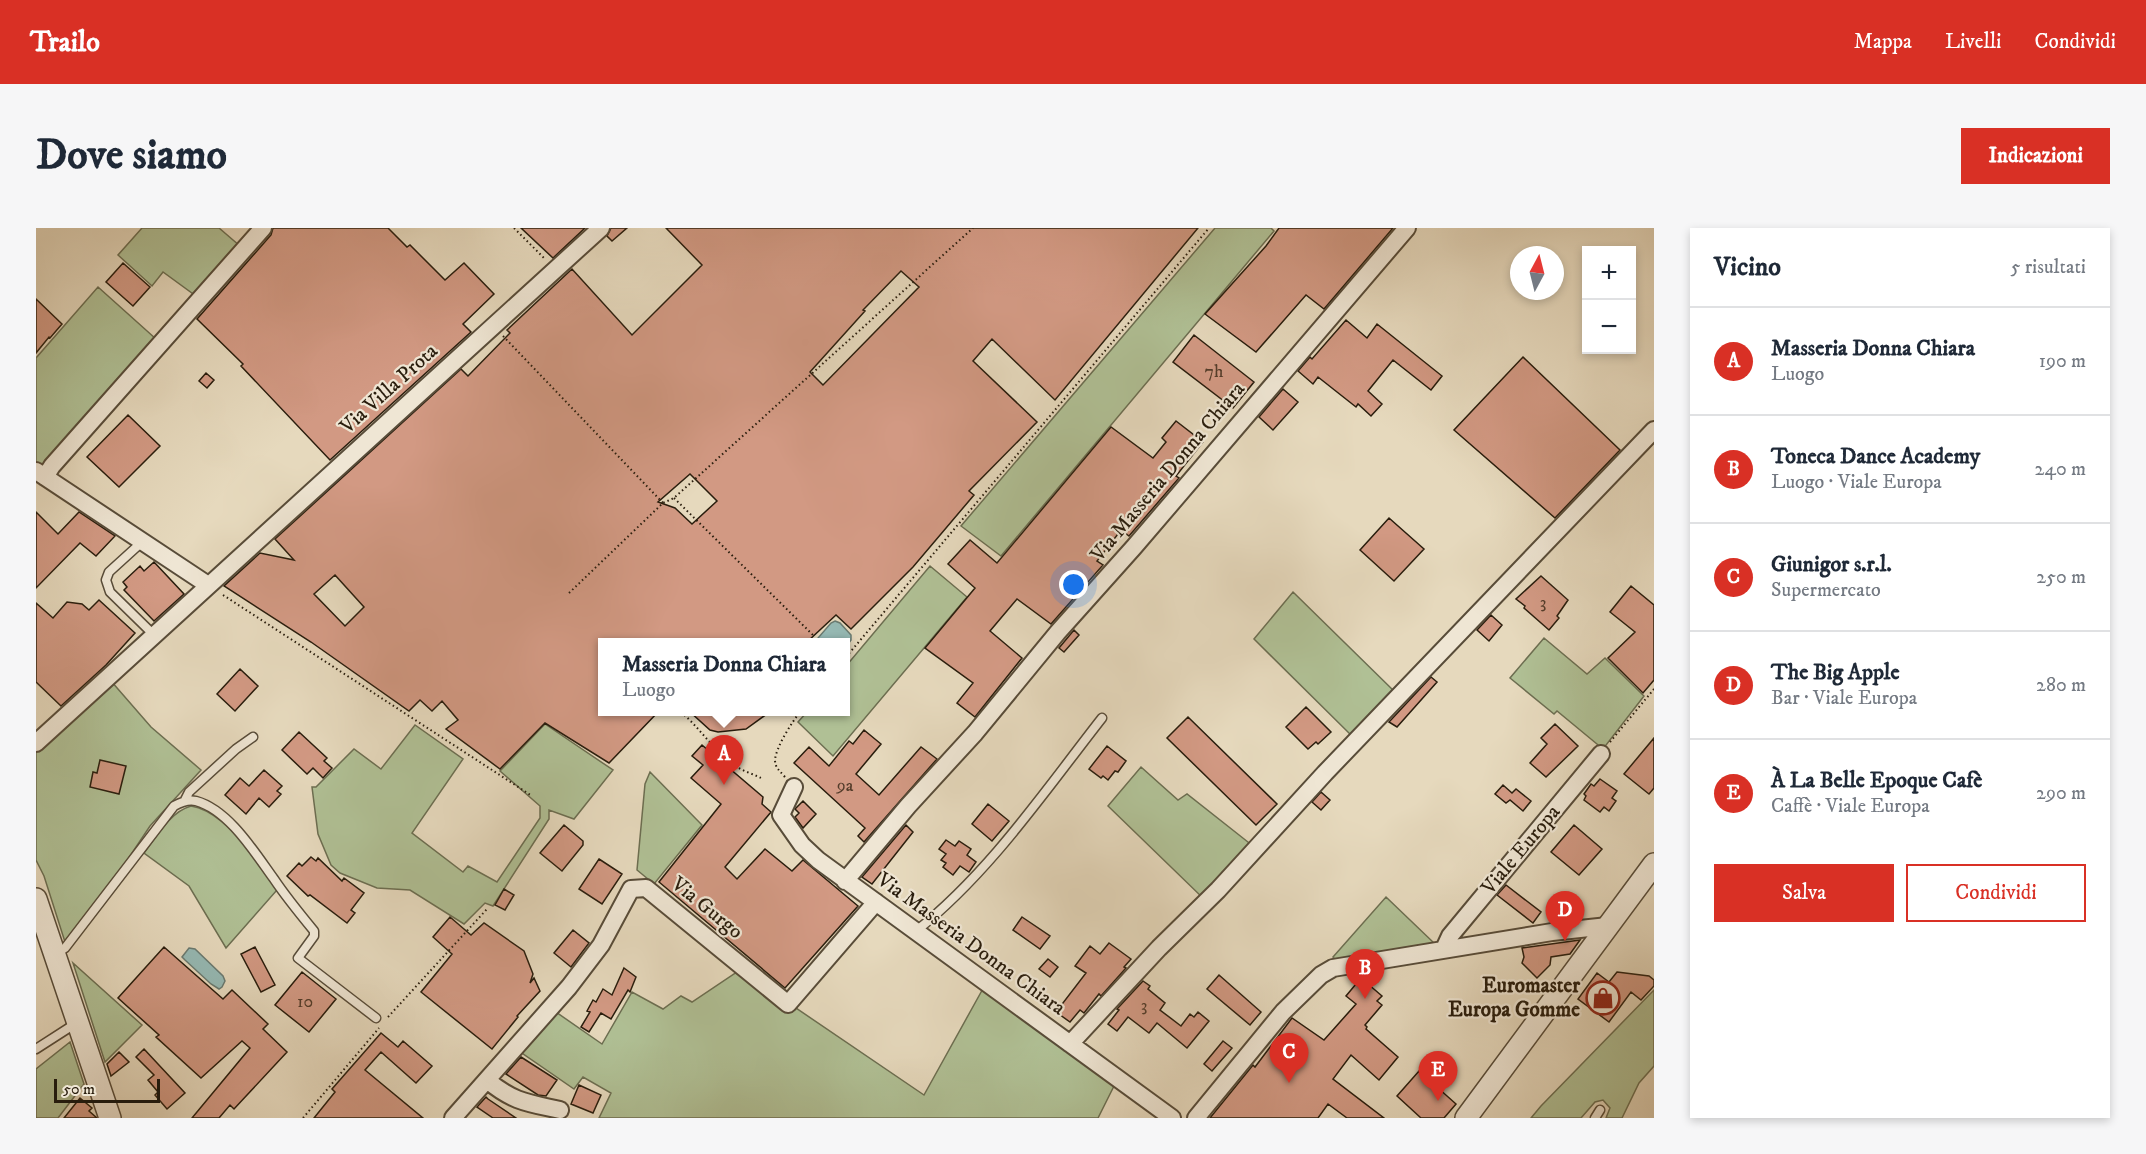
<!DOCTYPE html>
<html lang="it">
<meta charset="utf-8">
<style>
body{margin:0;font-family:"IM FELL DW Pica",serif;background:#f6f6f7;color:#1f2937}
.controls{position:absolute;right:18px;top:18px;display:grid;overflow:hidden;border-radius:0px;box-shadow:0 3px 9px #0003}
.controls button{width:54px;height:54px;display:grid;place-items:center;padding:0;border:0;border-bottom:2px solid #e0e1e3;background:#fff;color:#1f2937;font:30px sans-serif}
.compass{position:absolute;left:1474px;top:18px;width:54px;height:54px;border-radius:50%;background:#fff;box-shadow:0 3px 9px #0003;rotate:7deg}
.scale{position:absolute;left:18px;bottom:15px;width:106px;box-sizing:border-box;padding-left:6px;border:3px solid #291d0d;border-top:0;font-size:16px;line-height:21px;white-space:nowrap;color:#291d0d;-webkit-text-stroke:4px #efe6d4;paint-order:stroke}
.you{position:absolute;left:1038px;top:357px;width:21px;height:21px;margin:-15px;border:4px solid #fff;border-radius:50%;background:#1a73e8;box-shadow:0 0 0 9px #1a73e833}
.badge{display:grid;place-items:center;width:39px;height:39px;border-radius:50%;background:#d93025;color:#fff;font-size:20px;font-weight:700}
.pin{position:absolute;translate:-50% -50px;filter:drop-shadow(0 2px 3px #0008)}
.pin::after{content:'';position:absolute;top:32px;width:21px;height:18px;background:inherit;clip-path:polygon(0 0,100% 0,50% 100%)}
.popup{position:absolute;left:562px;top:410px;width:252px;height:78px;box-sizing:border-box;display:grid;place-content:center;border-radius:0px;background:#fff;filter:drop-shadow(0 2px 4px #0005);font-size:20px;white-space:nowrap;color:#747a83}
.popup b{font-size:22px;color:#1f2937}
.popup::after{content:'';position:absolute;left:50%;top:100%;margin-left:-12px;border:12px solid transparent;border-top-color:#fff}
.list{margin:0;padding:0;list-style:none}
h2{display:flex;justify-content:space-between;align-items:center;height:78px;margin:0;padding:0 24px;font-size:26px}
h2 small{font-size:20px;font-weight:400;color:#747a83}
.list li{display:grid;grid-template-columns:39px 1fr auto;gap:18px;align-items:center;box-sizing:border-box;height:108px;padding:0 24px;border-top:2px solid #e0e1e3}
.list b{display:block;font-size:22px;white-space:nowrap}
.list p{margin:0;font-size:20px;white-space:nowrap;color:#747a83}
.list em{font-size:20px;font-style:normal;color:#747a83}
.actions{display:flex;gap:12px;padding:18px 24px}
.actions a{flex:1;padding:14px 0;border:2px solid #d93025;border-radius:0px;text-align:center;font-size:21px;color:#d93025}
.actions .main{background:#d93025;color:#fff}
.map{position:relative;flex:none;width:1618px;height:890px;overflow:hidden;border-radius:0px}
header{display:flex;align-items:center;gap:36px;box-sizing:border-box;height:84px;padding:0 30px;background:#d93025;color:#fff}
header strong{font-size:28px}
nav{display:flex;gap:33px;margin-inline-start:auto;font-size:21px}
.intro{display:flex;align-items:center;justify-content:space-between;box-sizing:border-box;height:144px;padding:0 36px}
h1{margin:0;font-size:42px}
.button{padding:15px 27px;border-radius:0px;background:#d93025;color:#fff;font-size:21px;font-weight:700}
main{display:flex;gap:36px;padding:0 36px}
aside{flex:1;background:#fff;border-radius:0px;box-shadow:0 3px 9px #0003}
.map>svg:first-child{display:block}
</style>
<header>
<strong>Trailo</strong>
<nav><a>Mappa</a><a>Livelli</a><a>Condividi</a></nav>
</header>
<div class="intro"><h1>Dove siamo</h1><a class="button">Indicazioni</a></div>
<main>
<div class="map">
<svg width="1618" height="890" viewBox="0 0 1618 890">
<rect width="100%" height="100%" fill="#e6d9bd"/>
<filter id="stains"><feTurbulence type="fractalNoise" baseFrequency=".00333" numOctaves="4"/><feColorMatrix values="0 0 0 0 .2 0 0 0 0 .09 0 0 0 0 .02 0 0 0 .5 -.17"/></filter>
<radialGradient id="worn" r=".72"><stop offset=".6" stop-color="#630" stop-opacity="0"/><stop offset="1" stop-color="#630" stop-opacity=".3"/></radialGradient>
<path fill="#b0c095" stroke="#6c6e51" stroke-width="1.5" d="M106 0H183L204 18 160 68 127 44 116 58 82 27Z
M1179 0H1235L1238 3 965 328 925 298Z
M62 59 120 111 9 241 0 235V130Z
M894 338 931 369 797 528 762 494 771 484H810V438Z
M1257 364 1361 466 1319 511 1218 411Z
M1508 410 1551 446 1569 430 1608 468 1567 521 1521 483 1518 486 1474 450Z
M75 453 115 499 165 542 114 598 80 649 29 714 8 648 0 632V520Z
M509 496 577 542 538 591 513 582V591L457 678 449 675 428 696 374 662 341 660 304 645 295 637 282 606 276 559H280L318 521 345 541 379 497 427 531 376 605 427 644 432 638 461 654 504 590V578L464 543Z
M1105 539 1142 572 1151 566 1217 618 1169 672 1072 578Z
M614 544 666 597 618 656 601 642 609 556Z
M155 578C189 583 224 635 241 662L190 720 153 658 108 625C121 608 134 584 155 578Z
M1350 669 1398 715 1303 736 1297 729Z
M37 735 106 797 69 834Z
M704 742 888 867 949 757 1080 854 1062 890H563L575 865 547 849 538 861 483 823 517 782 566 816 596 764 627 781 645 768 656 774Z
M1618 762V838L1603 855 1586 890H1570L1574 880 1567 872 1559 874 1545 890H1495L1505 878Z
M34 814 48 856 22 890H0V841Z"/>
<path fill="#96bab5" stroke="#6a7b72" stroke-width="1.5" d="M799 393 804 395 815 407V412L810 419V414H784L782 410 795 395Z
M153 720 159 721 187 748 189 753 186 759 183 761 175 756 149 732 146 729Z"/>
<path fill="#d29983" stroke="#291d0d" stroke-width="1.5" fill-rule="evenodd" d="M237 0H352L371 19 374 17 409 52 428 35 458 66 427 96 435 104 294 232 205 138 207 136 161 91 235 7Z
M485 0H549L517 30Z
M575 0H591L576 13 571 8Z
M630 0H1162L1019 172 956 111 937 133 1001 194 933 263 938 267 877 339 815 401 800 387 771 414H567V483H623L573 535 509 495 464 541 410 501 422 492 406 473 396 483 384 472 373 483 275 414 188 358 224 325 258 332 239 311 425 141 432 148 474 105 471 102 536 41 596 107 666 37ZM865 43 883 59 787 157 774 144 829 83 827 82ZM654 246 681 273 656 296 639 280 622 274ZM299 347 328 379 309 398 278 366Z
M1243 0H1357L1288 81 1270 67 1220 124 1169 86 1230 18Z
M87 35 114 59 97 78 70 54Z
M0 71 26 96 14 110 13 109 0 125Z
M1310 92 1331 110 1341 96 1406 148 1395 162 1357 132 1332 163 1346 176 1335 188 1322 176 1320 179 1282 149 1277 156 1262 143 1274 129 1276 131Z
M1158 107 1218 154 1197 180 1137 134Z
M1487 129 1584 222 1519 290 1418 202Z
M170 145 178 152 171 160 163 153Z
M1247 161 1262 174 1237 202 1223 189Z
M92 187 124 218 83 259 51 229Z
M1140 193 1167 214 1140 248 1143 250 1093 308 1085 302 1061 333 1067 337 1015 396 981 371 954 403 986 430 939 489 921 475 937 455 889 420 939 360 912 336 934 312 961 335 1075 199 1117 230 1130 214 1126 210Z
M0 284 22 306 43 284 79 308 60 328 44 315 0 360Z
M1353 290 1388 321 1358 353 1324 322Z
M118 334 148 366 118 393 88 362 91 359 87 354 104 338 108 343Z
M1505 348 1532 372 1521 388 1523 390 1513 402 1488 380 1489 378 1480 371Z
M1595 358 1618 377V452L1607 465 1572 430 1599 404 1574 384Z
M63 372 99 405 70 437 25 478 0 454V375L17 390 31 374 46 376 53 382Z
M1455 387 1466 397 1453 413 1441 402Z
M1038 402 1043 407 1028 424 1023 420Z
M204 441 222 458 199 483 181 466Z
M1395 449 1401 454 1361 499 1353 494Z
M1270 479 1295 504 1282 516 1280 514 1272 521 1250 499Z
M653 483H735L710 501 682 504 674 502Z
M1152 489 1241 576 1220 597 1131 510Z
M1519 496 1542 518 1510 549 1494 535 1511 516 1505 510Z
M828 502 845 516 820 546 843 567 885 519 901 531 828 614 822 608 829 600 758 535 773 519 793 538 813 513 817 516Z
M263 504 291 530 288 533 296 540 287 550 277 540 271 546 246 522Z
M1618 510V560L1613 566 1588 546Z
M666 517 727 569 726 576 735 584 689 639 701 651 729 621 756 643 767 632 822 678 749 760 623 654 685 576 655 550 667 537 656 528Z
M1071 518 1090 533 1082 544 1079 543 1072 552 1067 548 1065 550 1053 541Z
M64 532 90 538 83 566 54 559 57 544 61 545Z
M228 542 246 558 241 563 245 566 233 579 223 570 210 586 189 567 204 550 213 558Z
M1564 551 1581 563 1576 570 1580 573 1573 583 1568 579 1564 584 1548 572 1550 568 1548 566 1555 556 1558 558Z
M1467 557 1476 565 1480 561 1495 573 1487 583 1474 572 1470 575 1459 566Z
M1285 564 1294 572 1285 582 1276 574Z
M767 573 780 586 767 600 759 589 763 585 759 581Z
M952 576 973 593 956 613 936 596Z
M528 597 547 613V617L526 643 504 625Z
M870 597 877 604 836 656 826 649Z
M1538 597 1566 621 1543 647 1515 624Z
M910 612 919 618 923 613 935 621 931 627 940 634 933 644 924 638 917 647 907 639 910 635 905 632 910 626 903 621Z
M275 629 280 633 282 630 306 653 308 650 328 665 315 682 319 685 311 695 274 667 272 668 251 648 263 635 266 638Z
M563 631 586 646 566 676 543 661Z
M1470 657 1505 684 1497 695 1461 667Z
M468 661 478 667 469 682 459 677Z
M414 689 435 707 448 695 488 723 497 746 494 755 498 750 504 763 481 788 482 789 456 821 385 764 416 726 397 709Z
M986 689 1014 708 1004 721 977 702Z
M537 702 553 715 535 739 518 725Z
M1544 712 1534 726 1515 729 1514 737 1501 750 1486 735 1488 729 1486 720Z
M1073 715 1095 731 1088 739 1090 740 1065 768 1063 766 1048 785 1044 782 1034 794 1020 784 1050 745 1039 738 1054 718 1064 726Z
M128 719 187 771 196 762 232 796 227 801 251 824 198 881 194 877 183 890H156L214 820 206 813 165 850 120 809 123 807 82 770Z
M219 719 239 757 225 764 205 726Z
M1012 731 1022 739 1014 749 1003 741Z
M588 740 600 749 594 764 592 762 575 791 565 785 553 804 545 799 554 784 551 783 557 772 560 774 567 761 576 767Z
M266 744 300 771 273 804 239 777Z
M1581 744 1613 748 1618 752V758L1605 772 1595 764 1573 794 1542 771 1561 745 1573 754Z
M1183 747 1225 784 1214 797 1171 761Z
M1325 750 1346 768 1341 773 1346 777 1329 797 1331 799 1330 801 1362 829 1343 852 1315 827 1297 851 1348 890H1311L1292 876 1282 890H1174L1217 837 1219 839 1256 790 1288 812 1320 776 1310 768Z
M1107 753 1114 758 1112 761 1129 775 1124 782 1145 798 1154 786 1158 789 1162 784 1173 793 1151 820 1121 795 1113 805 1092 789 1081 803 1072 796 1083 782 1081 781Z
M345 805 362 819 367 813 396 838 380 855 345 824 329 842 387 890H278L299 864 296 861Z
M1187 813 1196 820 1176 843 1168 836Z
M108 821 149 865 131 881 119 867 122 864 112 852 118 847 100 829Z
M83 824 93 834 75 848 71 836Z
M485 829 521 852 510 868 502 867 470 846Z
M1383 843 1420 876 1408 890H1385L1361 868Z
M543 857 565 867 557 885 535 876Z
M450 869 452 871 480 890H457L441 879Z
M44 870 56 880 53 883 61 890H28Z"/>
<g fill="none" stroke-linecap="round" stroke-linejoin="round">
<defs>
<path id="service" d="M106 314 73 344 70 352 74 364 118 407
M149 572 153 564 200 521 217 509
M880 703C954 644 1008 564 1066 490
M20 726 29 720 138 578C145 574 152 571 160 573 193 582 219 625 238 651 250 669 264 686 278 703V708L262 730 340 790
M0 821 42 794
M1559 890 1564 882"/>
<path id="minor" d="M0 243 172 357
M9 249 16 238 227 0
M0 515 565 0
M758 559 745 587 766 617 782 632 1136 890
M809 653 872 578 939 505 1022 404 1098 319 1371 0
M1408 721 1414 708 1565 526
M1034 816 1123 720 1182 662 1289 545 1618 202
M451 852C477 874 492 875 524 882
M417 890 533 759 565 717 595 661 610 660 752 776 840 674
M1160 890 1247 784 1285 747 1297 740 1516 704 1572 698"/>
<path id="tertiary" d="M0 671 74 890
M1430 890 1618 636"/>
</defs>
<use href="#service" stroke="#584c39" stroke-width="11"/>
<use href="#minor" stroke="#584c39" stroke-width="20"/>
<use href="#tertiary" stroke="#584c39" stroke-width="24"/>
<path stroke="#291d0d" stroke-width="2" stroke-dasharray="1.5 3" stroke-linecap="butt" d="M478 0 508 30
M467 108 627 275
M638 270 778 408
M533 365 627 275 638 270 937 0
M187 367 496 568
M810 429 1173 0
M645 484C664 500 678 523 699 538 707 543 717 546 725 550
M1574 514 1618 461
M749 549C744 543 739 540 739 532 740 519 756 494 764 484
M352 789 451 681
M267 890 343 800"/>
<use href="#service" stroke="#efe6d4" stroke-width="8"/>
<use href="#minor" stroke="#efe6d4" stroke-width="16"/>
<use href="#tertiary" stroke="#efe6d4" stroke-width="21"/>
</g>
<defs>
<symbol id="shop-ring" viewBox="-11 -11 22 22"><circle r="9.5" fill="#efe6d4" stroke="#8f2418" stroke-width="1.5"/><path d="M-5-2.5h2.3a2.7 3.5 0 0 1 5.4 0H5L5.5 6h-11ZM-1.5-2.5h3a1.5 2.3 0 0 0-3 0Z" fill="#8f2418"/></symbol>
</defs>
<g fill-rule="evenodd">
<use href="#shop-ring" x="1548" y="751" width="38" height="38"/>
</g>
<g text-anchor="middle" dominant-baseline="central" stroke-width="4.5" stroke-linejoin="round" paint-order="stroke">
<g font-size="18" fill="#533c2a">
<text x="1178" y="144">7h</text>
<text x="1507" y="375">3</text>
<text x="809" y="558">9a</text>
<text x="269" y="774">10</text>
<text x="1108" y="778">3</text>
</g>
<g font-size="21" fill="#291d0d" stroke="#efe6d4">
<text transform="translate(353 161) rotate(-42)">Via Villa Prota</text>
<text transform="translate(1132 244) rotate(-50)">Via Masseria Donna Chiara</text>
<text transform="translate(1485 622) rotate(-50)">Viale Europa</text>
<text transform="translate(671 680) rotate(39)">Via Gurgo</text>
<text transform="translate(935 716) rotate(36)">Via Masseria Donna Chiara</text>
</g>
<g font-size="21" font-weight="bold" fill="#291d0d" stroke="#efe6d4" text-anchor="end">
<text x="1544" y="758">Euromaster<tspan x="1544" dy="24">Europa Gomme</tspan></text>
</g>
</g>
<rect width="100%" height="100%" filter="url(#stains)"/>
<rect width="100%" height="100%" fill="url(#worn)"/>
</svg>
<div class="controls">
<button>+</button>
<button>−</button>
</div>
<svg class="compass" viewBox="-18 -18 36 36"><path d="M0-13l5 13h-10z" fill="#e53935"/><path d="M0 13l5-13h-10z" fill="#747a83"/></svg>
<div class="scale">50 m</div>
<div class="you"></div>
<div class="pin badge" style="left:688px;top:557px">A</div>
<div class="popup"><b>Masseria Donna Chiara</b>Luogo</div>
<div class="pin badge" style="left:1329px;top:771px">B</div>
<div class="pin badge" style="left:1253px;top:855px">C</div>
<div class="pin badge" style="left:1529px;top:713px">D</div>
<div class="pin badge" style="left:1402px;top:873px">E</div>
</div>
<aside>
<h2>Vicino<small>5 risultati</small></h2>
<ul class="list">
<li><span class="badge">A</span><div><b>Masseria Donna Chiara</b><p>Luogo</p></div><em>190 m</em></li>
<li><span class="badge">B</span><div><b>Toneca Dance Academy</b><p>Luogo · Viale Europa</p></div><em>240 m</em></li>
<li><span class="badge">C</span><div><b>Giunigor s.r.l.</b><p>Supermercato</p></div><em>250 m</em></li>
<li><span class="badge">D</span><div><b>The Big Apple</b><p>Bar · Viale Europa</p></div><em>280 m</em></li>
<li><span class="badge">E</span><div><b>À La Belle Epoque Cafè</b><p>Caffè · Viale Europa</p></div><em>290 m</em></li>
</ul>
<div class="actions"><a class="main">Salva</a><a>Condividi</a></div>
</aside>
</main>
